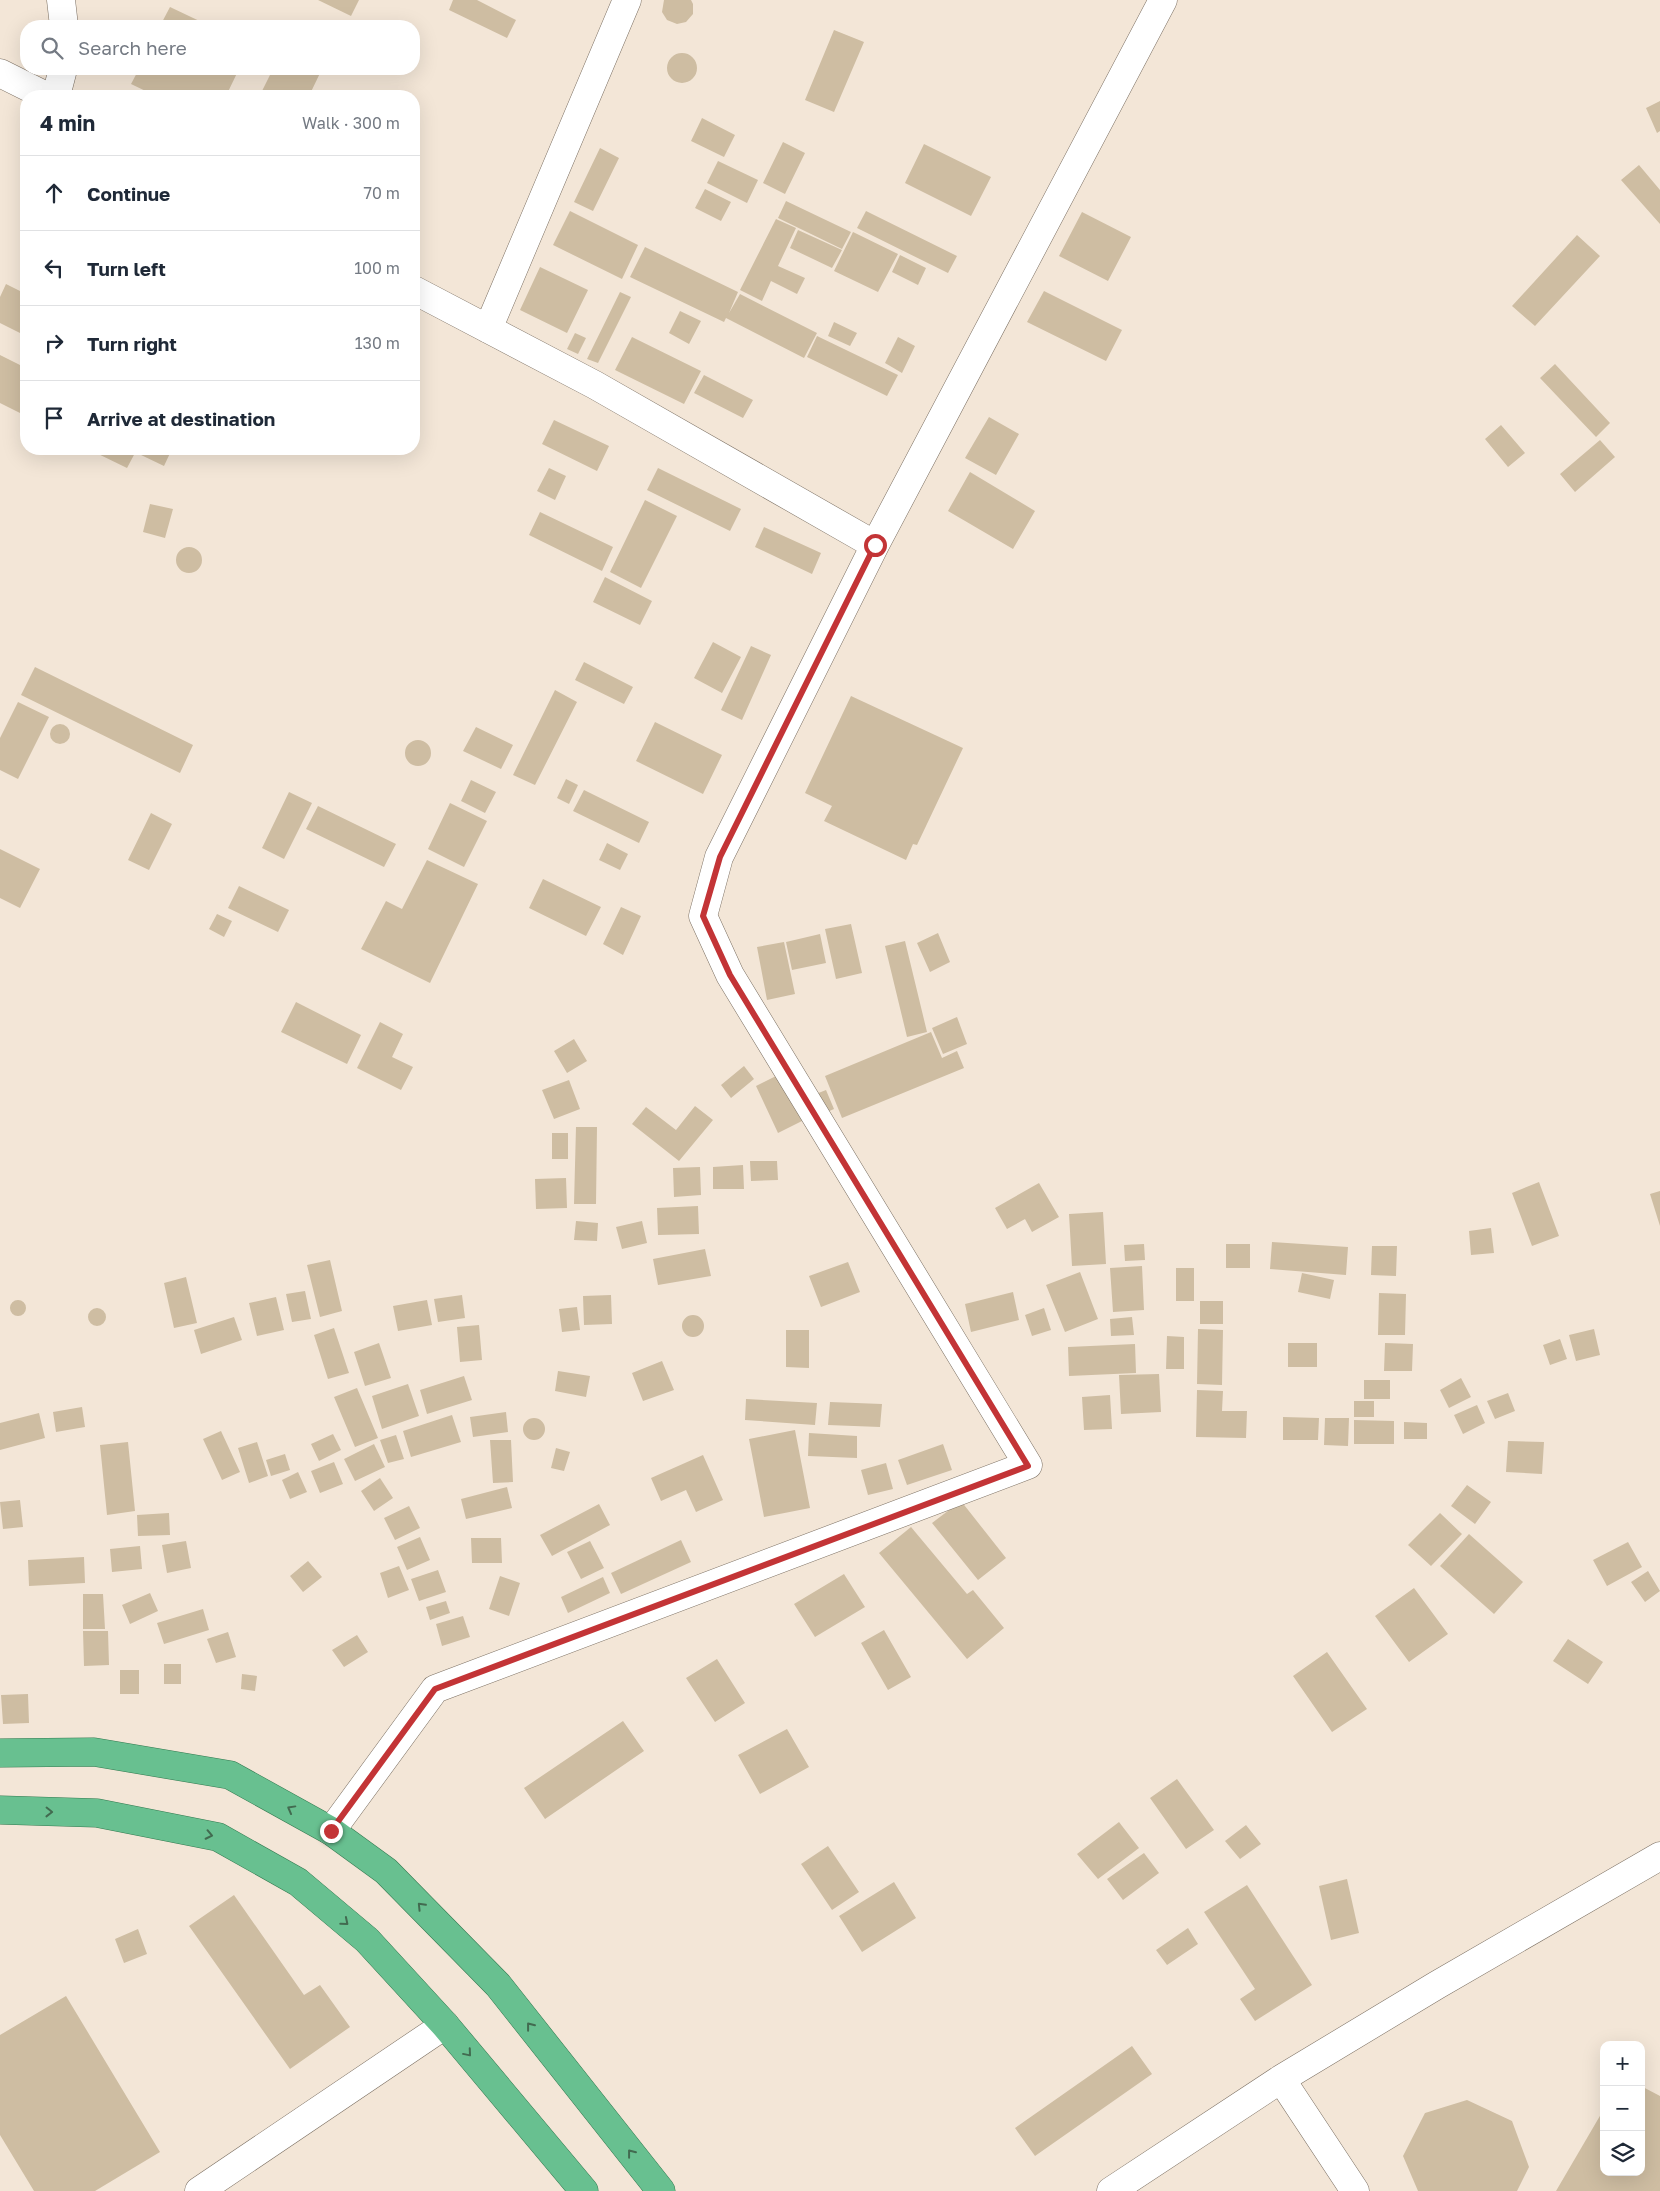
<!DOCTYPE html>
<meta charset="utf-8">
<style>
body{margin:0;font-family:"Golos Text",sans-serif;background:#f6f6f7;color:#1f2937}
.controls{position:absolute;right:15px;bottom:15px;display:grid;overflow:hidden;border-radius:10px;box-shadow:0 5px 20px #0002}
.controls button{width:45px;height:45px;display:grid;place-items:center;padding:0;border:0;border-bottom:1px solid #e0e1e3;background:#fff;color:#1f2937;font:25px sans-serif}
.stop{position:absolute;width:15px;height:15px;margin:-11px;border:4px solid #c33436;border-radius:50%;background:#fff}
.stop.end{background:#c33436;border-color:#fff;box-shadow:0 1px 5px #0008}
.list{margin:0;padding:0;list-style:none}
h2{display:flex;justify-content:space-between;align-items:center;height:65px;margin:0;padding:0 20px;font-size:21px}
h2 small{font-size:16px;font-weight:400;color:#747a83}
.list li{display:grid;grid-template-columns:32px 1fr auto;gap:15px;align-items:center;box-sizing:border-box;height:75px;padding:0 20px;border-top:1px solid #e0e1e3}
.list b{display:block;font-size:19px;white-space:nowrap}
.list em{font-size:16px;font-style:normal;color:#747a83}
.icon{flex:none;width:28px;height:28px;fill:none;stroke:currentColor;stroke-width:2;stroke-linecap:round;stroke-linejoin:round}
.map{position:relative;flex:none;width:1660px;height:2191px;overflow:hidden}
.search{position:absolute;background:#fff;box-shadow:0 5px 20px #0002;left:20px;top:20px;width:400px;height:55px;display:flex;align-items:center;gap:12px;box-sizing:border-box;padding:0 18px;border-radius:20px;color:#747a83;font-size:19px}
.panel{position:absolute;background:#fff;box-shadow:0 5px 20px #0002;left:20px;top:90px;width:400px;height:365px;border-radius:20px}
.map>svg:first-child{display:block}
</style>
<div class="map">
<svg width="1660" height="2191" viewBox="0 0 1660 2191">
<rect width="100%" height="100%" fill="#f3e6d7"/>
<path fill="#cebda2" d="M318 0H359L351 16Z
M453 0H477L516 20 507 38 449 10Z
M664 0H691L693 4V14L686 22 677 24 667 20 662 12Z
M170 7 210 26H160Z
M834 30 864 42 834 112 805 100Z
M667 68a15 15 0 1 1 30 0a15 15 0 1 1-30 0Z
M139 69H239L226 96H156L131 84Z
M273 69H322L309 96H264L260 95Z
M1660 101V131L1657 133 1646 108Z
M702 118 735 135 724 157 691 141Z
M783 142 805 153 785 194 763 183Z
M924 144 991 177 971 216 905 183Z
M600 148 619 158 593 211 574 202Z
M718 161 758 180 747 203 707 183Z
M1639 165 1660 190V224L1621 180Z
M705 189 731 202 721 221 695 208Z
M786 201 851 232 842 249 778 218Z
M570 211 638 245 622 279 553 245Z
M866 211 957 256 948 273 857 228Z
M1082 212 1131 237 1108 281 1059 256Z
M776 219 796 228 778 266 805 278 797 294 771 281 762 301 740 290Z
M798 230 842 250 832 268 790 248Z
M853 232 898 254 878 292 834 271Z
M1577 235 1600 256 1535 326 1512 306Z
M645 247 738 292 729 313 740 294 817 333 804 358 726 318 724 322 630 277Z
M900 255 926 268 918 285 892 272Z
M540 267 588 290 567 333 520 310Z
M6 284 26 294V336L0 323V297Z
M1044 291 1122 330 1106 361 1027 322Z
M620 292 631 297 598 363 587 359Z
M680 311 701 321 689 344 669 333Z
M834 322 857 333 850 346 828 336Z
M575 333 586 338 578 354 567 349Z
M817 336 898 375 887 396 807 357Z
M632 337 701 371 684 404 615 370Z
M898 337 915 346 902 373 885 363Z
M0 355 26 368V416L0 403Z
M1555 364 1610 423 1596 437 1540 378Z
M704 375 753 400 743 418 694 393Z
M989 417 1019 434 996 475 965 458Z
M554 420 609 446 597 471 542 444Z
M1501 425 1525 453 1508 467 1485 439Z
M1600 440 1615 457 1575 492 1560 474Z
M88 449H127L135 453 127 468Z
M142 449H172L164 466 139 454Z
M549 468 566 476 555 500 537 491Z
M658 468 741 509 730 531 647 490Z
M970 472 1035 511 1013 549 948 511Z
M645 500 677 516 641 588 610 572Z
M150 504 173 509 165 538 143 532Z
M540 512 613 547 602 571 529 535Z
M764 527 821 553 812 574 755 547Z
M176 560a13 13 0 1 1 26 0a13 13 0 1 1-26 0Z
M605 577 652 601 640 625 593 602Z
M713 642 741 657 722 693 694 678Z
M751 646 771 655 742 720 721 710Z
M584 662 633 687 624 704 575 680Z
M35 667 193 745 180 773 21 695Z
M555 690 577 702 535 785 513 775Z
M851 696 963 748 917 845 913 844 906 860 824 821 832 806 805 793Z
M18 702 49 717 18 779 0 770V738Z
M655 722 722 755 703 794 636 761Z
M50 734a10 10 0 1 1 20 0a10 10 0 1 1-20 0Z
M476 727 513 745 501 769 463 751Z
M405 753a13 13 0 1 1 26 0a13 13 0 1 1-26 0Z
M566 779 578 785 569 804 557 798Z
M471 780 496 792 485 813 461 801Z
M584 790 649 822 639 843 573 811Z
M289 792 312 803 284 859 262 848Z
M450 803 487 821 464 867 428 849Z
M318 806 396 844 384 867 306 829Z
M151 813 172 824 149 870 128 860Z
M607 843 628 854 620 870 599 860Z
M0 849 40 869 20 908 0 898Z
M427 860 478 884 430 983 361 949 386 901 402 909Z
M543 879 601 907 586 936 529 908Z
M239 886 289 910 278 932 228 908Z
M621 907 641 916 623 955 603 944Z
M217 914 232 921 224 937 209 929Z
M851 924 862 973 836 979 825 929Z
M938 933 950 962 930 972 917 943Z
M820 934 826 963 792 970 786 942Z
M905 941 927 1032 907 1037 885 946Z
M784 942 795 994 767 1000 757 947Z
M296 1002 361 1035 347 1064 281 1032Z
M957 1017 967 1044 943 1054 932 1028Z
M380 1022 403 1034 392 1057 413 1067 401 1090 357 1068Z
M931 1032 942 1058 957 1051 964 1068 842 1118 825 1076Z
M574 1039 587 1061 567 1073 554 1051Z
M744 1066 754 1079 731 1098 721 1085Z
M782 1073 804 1120 778 1133 756 1086Z
M569 1080 580 1109 554 1119 542 1090Z
M826 1090 834 1109 818 1116 811 1096Z
M695 1106 713 1120 679 1161 632 1124 646 1107 676 1130Z
M576 1127H597L596 1204H574Z
M552 1133H568V1159H552Z
M750 1161H777L778 1180 751 1181Z
M743 1165 744 1189H713V1167Z
M700 1167 701 1195 674 1197 673 1168Z
M566 1178 567 1208 536 1209 535 1179Z
M1539 1182 1559 1236 1532 1246 1512 1193Z
M1039 1183 1059 1217 1032 1232 1025 1219 1007 1229 995 1208Z
M1660 1191V1226L1650 1194Z
M698 1206 699 1234 658 1235 657 1208Z
M1103 1212 1106 1264 1072 1266 1069 1214Z
M576 1221 598 1223 597 1241 574 1240Z
M642 1221 647 1243 622 1249 616 1227Z
M1491 1228 1494 1253 1471 1255 1469 1231Z
M1272 1242 1348 1247 1346 1275 1270 1269Z
M1144 1244 1145 1260 1125 1261 1124 1245Z
M1226 1244H1250V1268H1226Z
M1372 1246H1397L1396 1276 1371 1275Z
M705 1249 711 1276 658 1285 653 1259Z
M330 1260 342 1311 320 1317 307 1265Z
M848 1262 860 1292 821 1307 809 1276Z
M1142 1266 1144 1310 1113 1312 1110 1268Z
M1176 1268H1194V1301H1176Z
M1080 1272 1098 1319 1065 1332 1046 1285Z
M1302 1273 1334 1280 1330 1299 1298 1292Z
M186 1277 197 1323 174 1328 164 1283Z
M305 1291 311 1319 292 1322 286 1294Z
M1013 1292 1019 1320 971 1332 965 1304Z
M1379 1293 1406 1294 1405 1335H1378Z
M462 1295 465 1318 438 1322 434 1299Z
M611 1295 612 1324 584 1325 583 1296Z
M276 1297 284 1330 257 1336 249 1303Z
M427 1300 432 1325 398 1331 393 1306Z
M10 1308a8 8 0 1 1 16 0a8 8 0 1 1-16 0Z
M1200 1301H1223V1324H1200Z
M577 1307 580 1330 562 1332 559 1309Z
M88 1317a9 9 0 1 1 18 0a9 9 0 1 1-18 0Z
M1044 1308 1051 1330 1032 1336 1025 1315Z
M682 1326a11 11 0 1 1 22 0a11 11 0 1 1-22 0Z
M234 1317 242 1340 201 1354 194 1330Z
M1132 1317 1134 1335 1111 1336 1110 1319Z
M479 1325 482 1360 460 1362 457 1327Z
M334 1328 349 1373 328 1379 314 1335Z
M1198 1329 1223 1330 1222 1385 1197 1384Z
M1594 1329 1600 1355 1576 1361 1569 1335Z
M786 1330H809V1368L786 1367Z
M1167 1336 1184 1337V1369H1166Z
M1560 1339 1567 1359 1550 1365 1543 1345Z
M379 1343 391 1378 365 1386 354 1352Z
M1288 1343H1317V1367H1288Z
M1385 1343 1413 1344 1412 1371H1384Z
M1135 1344 1136 1373 1069 1376 1068 1347Z
M662 1361 674 1390 643 1401 632 1373Z
M558 1371 590 1376 586 1397 555 1391Z
M1159 1374 1161 1412 1121 1414 1119 1375Z
M464 1376 472 1400 427 1414 420 1390Z
M1461 1378 1471 1397 1449 1408 1440 1390Z
M1364 1380H1390V1399H1364Z
M408 1384 419 1416 382 1429 372 1396Z
M357 1388 378 1438 355 1447 334 1397Z
M1197 1390 1223 1391 1222 1411H1247L1246 1438 1196 1437Z
M1508 1393 1515 1411 1495 1419 1487 1401Z
M1110 1395 1112 1429 1084 1430 1082 1397Z
M746 1399 817 1403 815 1425 745 1420Z
M1354 1401H1374V1417H1354Z
M830 1402 882 1404 880 1427 828 1425Z
M1477 1405 1485 1423 1463 1434 1454 1415Z
M82 1407 85 1427 56 1432 53 1412Z
M506 1412 508 1432 473 1437 470 1417Z
M39 1413 45 1438 0 1450V1423Z
M452 1415 461 1442 411 1457 403 1431Z
M1283 1417 1319 1418 1318 1440H1283Z
M1325 1418H1349L1348 1446 1324 1445Z
M523 1429a11 11 0 1 1 22 0a11 11 0 1 1-22 0Z
M1354 1420 1394 1421V1444H1354Z
M1404 1422 1427 1423V1439H1404Z
M795 1430 810 1508 764 1517 749 1439Z
M221 1431 240 1472 222 1480 203 1439Z
M809 1433 857 1436V1458L808 1456Z
M333 1434 341 1450 319 1461 311 1444Z
M396 1435 404 1459 388 1463 380 1440Z
M490 1440H511L513 1482 493 1483Z
M1508 1441 1544 1442 1542 1474 1506 1472Z
M128 1442 135 1511 107 1515 100 1445Z
M257 1442 268 1476 249 1483 238 1448Z
M374 1444 385 1467 355 1481 344 1459Z
M943 1444 952 1470 907 1485 898 1460Z
M556 1448 570 1452 564 1471 551 1468Z
M285 1454 290 1470 271 1476 266 1460Z
M703 1455 723 1500 696 1512 686 1490 661 1501 651 1478Z
M334 1462 343 1484 320 1493 311 1471Z
M886 1463 893 1489 868 1495 861 1470Z
M298 1472 307 1492 290 1499 282 1480Z
M380 1478 393 1498 374 1511 361 1491Z
M1467 1485 1491 1502 1475 1524 1451 1506Z
M507 1487 512 1508 466 1519 461 1499Z
M20 1500 23 1527 3 1529 0 1502Z
M961 1501 1006 1558 978 1580 932 1523Z
M599 1504 610 1525 552 1556 540 1535Z
M409 1506 420 1528 395 1540 384 1518Z
M169 1513 170 1535 138 1536 137 1515Z
M1440 1513 1462 1534 1431 1566 1408 1545Z
M911 1527 967 1594 973 1590 1004 1628 967 1659 879 1553Z
M1469 1534 1523 1582 1494 1614 1440 1566Z
M420 1537 430 1560 407 1570 397 1547Z
M471 1538H501L502 1563H472Z
M681 1540 691 1562 621 1594 611 1573Z
M186 1541 191 1568 167 1573 162 1545Z
M590 1541 604 1568 581 1579 567 1552Z
M1628 1542 1642 1567 1607 1586 1593 1560Z
M140 1546 142 1569 112 1572 110 1549Z
M84 1557 85 1583 29 1586 28 1560Z
M308 1561 322 1577 303 1592 290 1576Z
M399 1566 409 1590 388 1598 380 1573Z
M438 1570 446 1592 419 1601 411 1579Z
M1648 1571 1660 1591 1645 1602 1631 1582Z
M844 1574 865 1607 815 1637 794 1604Z
M500 1576 520 1583 509 1616 489 1609Z
M603 1577 610 1593 568 1613 561 1597Z
M1414 1588 1448 1634 1409 1662 1375 1616Z
M150 1593 158 1611 130 1624 122 1605Z
M83 1594H103L105 1629H83Z
M446 1601 450 1613 430 1620 426 1607Z
M203 1609 209 1630 164 1644 157 1623Z
M463 1616 470 1637 442 1646 436 1624Z
M884 1630 911 1677 888 1690 861 1643Z
M83 1631H108L109 1665 84 1666Z
M228 1632 236 1657 216 1663 207 1639Z
M357 1635 368 1652 344 1667 332 1650Z
M1568 1639 1603 1662 1588 1684 1553 1661Z
M1327 1652 1367 1709 1332 1732 1293 1676Z
M717 1659 745 1703 715 1722 686 1678Z
M164 1664H181V1684H164Z
M120 1670H139V1694H120Z
M242 1674 257 1676 255 1691 241 1689Z
M28 1694 29 1723 3 1724 1 1695Z
M623 1721 644 1751 545 1819 524 1788Z
M787 1729 809 1767 760 1794 738 1755Z
M1177 1779 1214 1830 1186 1849 1150 1798Z
M1119 1822 1139 1848 1098 1879 1077 1854Z
M1246 1825 1261 1844 1240 1859 1225 1841Z
M828 1846 859 1892 832 1910 801 1864Z
M1144 1853 1159 1873 1123 1900 1107 1879Z
M1347 1879 1359 1933 1331 1940 1319 1886Z
M894 1882 916 1918 862 1952 839 1916Z
M1247 1885 1312 1985 1255 2021 1240 1999 1255 1989 1204 1912Z
M234 1895 304 1995 320 1985 350 2027 290 2069 189 1926Z
M1188 1928 1198 1944 1167 1965 1156 1950Z
M138 1929 147 1954 124 1963 115 1939Z
M66 1996 160 2152 95 2191H34L0 2135V2035Z
M1132 2046 1152 2074 1035 2156 1015 2128Z
M1641 2086 1660 2096V2191H1556L1604 2109V2172H1641Z
M1467 2100 1512 2121 1529 2167 1517 2191H1418L1403 2156 1425 2113Z"/>
<g fill="none" stroke-linecap="round" stroke-linejoin="round">
<defs>
<path id="minor" d="M61 0 64 26
M0 73 46 96
M56 96 63 69
M414 290 595 385 875 545
M488 329 627 0
M331 1831 435 1689 1028 1465 730 975 703 916 719 857 875 545 1163 0
M1281 2079 1355 2191
M199 2191 445 2025
M1111 2191 1281 2079 1437 1985 1660 1856"/>
<path id="trunk" d="M0 1753 94 1752 230 1775 331 1831 386 1871 498 1985 661 2191
M0 1810 97 1813 218 1837 298 1882 367 1940 445 2025 584 2191"/>
</defs>
<use href="#minor" stroke="#7c7063" stroke-width="29"/>
<use href="#trunk" stroke="#357a51" stroke-width="29"/>
<use href="#minor" stroke="#fff" stroke-width="28"/>
<use href="#trunk" stroke="#68c090" stroke-width="28"/>
</g>
<defs><path id="oneway-chevron" d="M-2-3.5L2.5 0L-2 3.5" fill="none" stroke-width="1.6" stroke-linecap="round" stroke-linejoin="round" transform="scale(1.25)"/></defs>
<g stroke="#426b50">
<use href="#oneway-chevron" transform="translate(291 1809) rotate(-151)"/>
<use href="#oneway-chevron" transform="translate(49 1812) rotate(1)"/>
<use href="#oneway-chevron" transform="translate(209 1835) rotate(12)"/>
<use href="#oneway-chevron" transform="translate(421 1906) rotate(-134)"/>
<use href="#oneway-chevron" transform="translate(345 1922) rotate(40)"/>
<use href="#oneway-chevron" transform="translate(530 2026) rotate(-128)"/>
<use href="#oneway-chevron" transform="translate(468 2053) rotate(50)"/>
<use href="#oneway-chevron" transform="translate(631 2153) rotate(-128)"/>
</g>
<g fill="none" stroke-linecap="round" stroke-linejoin="round">
<path stroke="#c33436" stroke-width="6" d="M331 1831 435 1689 1028 1466 730 975 703 916 720 857 875 545"/>
</g>
</svg>
<div class="controls">
<button>+</button>
<button>−</button>
<button><svg class="icon" aria-label="layers" viewBox="0 0 24 24"><path d="M12 4l9 5-9 5-9-5zM3 14l9 5 9-5"/></svg></button>
</div>
<div class="stop" style="left:875px;top:545px"></div>
<div class="stop end" style="left:331px;top:1831px"></div>
<div class="search"><svg class="icon" aria-label="search" viewBox="0 0 24 24"><circle cx="10" cy="10" r="6"/><path d="M15 15l6 6"/></svg>Search here</div>
<section class="panel">
<h2>4 min<small>Walk · 300 m</small></h2>
<ul class="list">
<li><svg class="icon" aria-label="ahead" viewBox="0 0 24 24"><path d="M12 20V5M6 11l6-6 6 6"/></svg><div><b>Continue</b></div><em>70 m</em></li>
<li><svg class="icon" aria-label="left" viewBox="0 0 24 24"><path d="M17 20v-9H6M10 6l-5 5 5 5"/></svg><div><b>Turn left</b></div><em>100 m</em></li>
<li><svg class="icon" aria-label="right" viewBox="0 0 24 24"><path d="M7 20v-9h11M14 6l5 5-5 5"/></svg><div><b>Turn right</b></div><em>130 m</em></li>
<li><svg class="icon" aria-label="arrive" viewBox="0 0 24 24"><path d="M6 21V4h12l-3 4 3 4H6"/></svg><div><b>Arrive at destination</b></div></li>
</ul>
</section>
</div>
